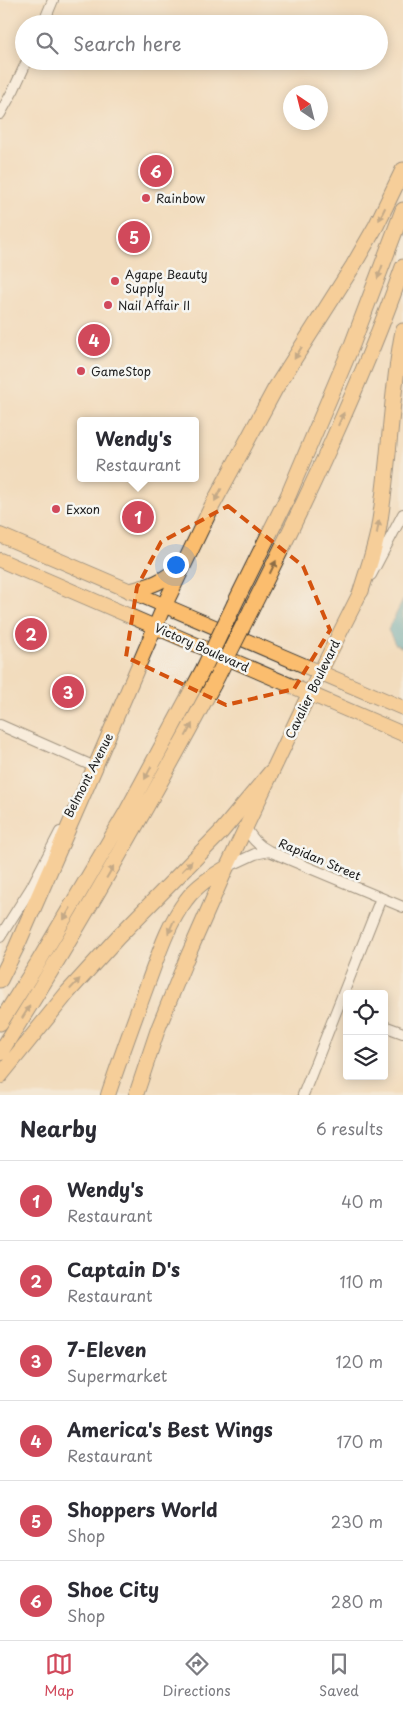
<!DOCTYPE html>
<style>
body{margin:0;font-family:"Playpen Sans",sans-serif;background:#f2f2f3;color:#2b2b33}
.controls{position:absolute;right:15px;bottom:15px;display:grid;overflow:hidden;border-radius:5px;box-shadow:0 2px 12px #0003}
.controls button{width:45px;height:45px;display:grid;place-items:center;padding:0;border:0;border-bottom:1px solid #e1e1e2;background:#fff;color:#2b2b33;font:25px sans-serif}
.compass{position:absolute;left:283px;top:85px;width:45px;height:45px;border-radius:50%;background:#fff;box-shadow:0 2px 12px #0003;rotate:325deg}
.you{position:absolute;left:175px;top:564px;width:18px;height:18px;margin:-12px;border:4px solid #fff;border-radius:50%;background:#1a73e8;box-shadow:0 0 0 8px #1a73e833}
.badge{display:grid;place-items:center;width:32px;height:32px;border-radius:50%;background:#d1495b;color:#fff;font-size:16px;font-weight:700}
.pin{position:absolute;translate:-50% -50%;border:2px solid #fff;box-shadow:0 1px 5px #0006}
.popup{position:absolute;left:77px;top:417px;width:122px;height:65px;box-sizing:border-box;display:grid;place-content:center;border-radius:5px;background:#fff;filter:drop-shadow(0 1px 4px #0005);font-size:16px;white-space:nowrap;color:#7c7c81}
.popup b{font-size:19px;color:#2b2b33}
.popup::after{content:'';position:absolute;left:50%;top:100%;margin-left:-10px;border:10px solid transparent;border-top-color:#fff}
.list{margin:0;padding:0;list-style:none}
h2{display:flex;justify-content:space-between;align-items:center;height:65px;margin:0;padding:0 20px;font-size:21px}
h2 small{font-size:16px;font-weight:400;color:#7c7c81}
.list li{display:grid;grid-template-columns:32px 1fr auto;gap:15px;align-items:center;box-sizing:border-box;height:80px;padding:0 20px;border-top:1px solid #e1e1e2}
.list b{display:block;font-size:19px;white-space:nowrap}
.list p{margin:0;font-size:16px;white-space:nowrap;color:#7c7c81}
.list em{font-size:16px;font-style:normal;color:#7c7c81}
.icon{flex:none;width:28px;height:28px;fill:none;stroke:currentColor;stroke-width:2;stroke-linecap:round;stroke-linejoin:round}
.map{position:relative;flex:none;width:403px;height:1095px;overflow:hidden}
.search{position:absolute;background:#fff;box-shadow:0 2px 12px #0003;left:15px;right:15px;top:15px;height:55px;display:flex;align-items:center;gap:12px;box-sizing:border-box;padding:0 18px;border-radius:28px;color:#7c7c81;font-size:19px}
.sheet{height:545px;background:#fff}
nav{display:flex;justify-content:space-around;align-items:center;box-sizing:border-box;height:70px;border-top:1px solid #e1e1e2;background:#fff;font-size:14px;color:#7c7c81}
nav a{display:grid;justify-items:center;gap:2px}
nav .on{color:#d1495b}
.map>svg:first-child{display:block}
</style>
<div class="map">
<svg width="403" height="1095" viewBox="0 0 403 1095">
<rect width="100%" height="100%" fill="#f6f6f2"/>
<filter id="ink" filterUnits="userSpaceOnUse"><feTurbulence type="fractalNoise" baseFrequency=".02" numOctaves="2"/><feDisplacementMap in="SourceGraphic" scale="10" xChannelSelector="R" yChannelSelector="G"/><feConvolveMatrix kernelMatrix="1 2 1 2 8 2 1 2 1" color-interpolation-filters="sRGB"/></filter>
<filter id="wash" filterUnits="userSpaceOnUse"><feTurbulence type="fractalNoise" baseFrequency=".0096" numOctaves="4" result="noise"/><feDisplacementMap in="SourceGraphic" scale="20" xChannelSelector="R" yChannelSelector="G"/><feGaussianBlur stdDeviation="1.12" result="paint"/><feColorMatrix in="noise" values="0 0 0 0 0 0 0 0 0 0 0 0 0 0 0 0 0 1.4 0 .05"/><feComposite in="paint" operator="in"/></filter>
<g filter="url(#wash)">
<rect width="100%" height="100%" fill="#f2dcbd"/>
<path fill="#42a7c2" stroke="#2f626f" d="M403 600V648L395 644 388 630Z"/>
</g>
<g filter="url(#ink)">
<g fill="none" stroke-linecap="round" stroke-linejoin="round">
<defs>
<path id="minor" d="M43 24 53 0
M0 114 14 89 27 61
M371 575 403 514
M0 725 95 767 93 771
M245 827C252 838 257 845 269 851
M227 867 255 854 269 851 403 907
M0 937 31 888 60 832
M384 1026 403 1033
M303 1095 381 898"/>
<path id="major" d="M0 535 403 708
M0 560 403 734
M95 767 164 606
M108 1095C121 1056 135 1018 149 980 159 953 168 924 186 900 196 886 212 876 227 867
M136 1095 158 1029 186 960 227 867 309 694 361 591"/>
<path id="highway" d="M130 591C154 585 162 582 181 566
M361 591C367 571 374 552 378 532 390 465 390 397 403 331
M235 603 288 496 352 345 403 210
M164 606 212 506 275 389 353 266 376 226 403 170
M251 610C307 499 361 385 403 267
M0 980 16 948 95 767
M0 1023 36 966 126 813 204 668
M0 1053C76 933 146 810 213 685
M0 1076 68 992 118 937 221 832 271 772"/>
</defs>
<use href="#minor" stroke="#3c3934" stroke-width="12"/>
<use href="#major" stroke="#3c3934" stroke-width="16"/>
<use href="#highway" stroke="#3c3934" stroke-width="17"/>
<use href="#minor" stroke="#fff" stroke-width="10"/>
<use href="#major" stroke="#fbbd6e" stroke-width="14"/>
<use href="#highway" stroke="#fbbd6e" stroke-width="15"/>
<defs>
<path id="highway-bridge" d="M204 668 235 603
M213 685 251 610"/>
</defs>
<use href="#highway-bridge" stroke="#3c3934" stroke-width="17" stroke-linecap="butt"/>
<use href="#highway-bridge" stroke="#fbbd6e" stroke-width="15"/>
</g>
<defs><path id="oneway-solid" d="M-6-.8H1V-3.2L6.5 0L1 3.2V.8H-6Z" transform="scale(1.25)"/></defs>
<g fill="#8c6c45">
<use href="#oneway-solid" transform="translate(382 214) rotate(116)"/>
<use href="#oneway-solid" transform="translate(380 272) rotate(110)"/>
<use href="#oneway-solid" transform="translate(298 353) rotate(122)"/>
<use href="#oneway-solid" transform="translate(341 419) rotate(-66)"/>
<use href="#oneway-solid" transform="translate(218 495) rotate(118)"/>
<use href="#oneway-solid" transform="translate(378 527) rotate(-80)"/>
<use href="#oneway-solid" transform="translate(273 567) rotate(-64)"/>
<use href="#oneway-solid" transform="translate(189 730) rotate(-62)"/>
<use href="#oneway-solid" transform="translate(148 773) rotate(118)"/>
<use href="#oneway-solid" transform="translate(187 866) rotate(-46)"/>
<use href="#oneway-solid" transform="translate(110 872) rotate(-60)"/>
<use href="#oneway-solid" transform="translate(67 914) rotate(121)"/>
<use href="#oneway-solid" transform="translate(171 927) rotate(114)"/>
<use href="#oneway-solid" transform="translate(75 984) rotate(-47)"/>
<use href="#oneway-solid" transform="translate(26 1012) rotate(-58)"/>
</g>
</g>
<path d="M0 0H403V1095H0ZM228 506 303 566 330 630 294 689 226 705 126 657 137 587 161 542Z" fill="#f2dcbd" fill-opacity=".55" fill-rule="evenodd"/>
<path fill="none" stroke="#d4530e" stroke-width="4" stroke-dasharray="10 6" stroke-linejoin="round" d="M228 506 303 566 330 630 294 689 226 705 126 657 137 587 161 542Z"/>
<g fill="#d1495b" stroke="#f6f6f2" stroke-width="2">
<circle cx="146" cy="198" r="5"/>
<circle cx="115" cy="281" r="5"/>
<circle cx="108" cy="305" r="5"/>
<circle cx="81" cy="371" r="5"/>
<circle cx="56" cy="509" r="5"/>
</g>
<g text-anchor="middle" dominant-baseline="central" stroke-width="5" stroke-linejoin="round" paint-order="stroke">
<g font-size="12" fill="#1c1c1c" stroke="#f6f6f2" text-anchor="start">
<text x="156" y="198">Rainbow</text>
<text x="125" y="274">Agape Beauty<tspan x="125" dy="14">Supply</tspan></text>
<text x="118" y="305">Nail Affair II</text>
<text x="91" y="371">GameStop</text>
<text x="66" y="509">Exxon</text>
</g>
<g font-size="12" fill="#1c1c1c" stroke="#f6f6f2">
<text transform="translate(202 647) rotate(24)">Victory Boulevard</text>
<text transform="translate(312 689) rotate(-64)">Cavalier Boulevard</text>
<text transform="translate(88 775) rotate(-63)">Belmont Avenue</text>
<text transform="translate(320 859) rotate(23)">Rapidan Street</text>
</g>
</g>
</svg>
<div class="controls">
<button><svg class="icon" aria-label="locate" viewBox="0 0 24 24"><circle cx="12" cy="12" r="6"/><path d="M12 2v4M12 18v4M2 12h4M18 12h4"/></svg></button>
<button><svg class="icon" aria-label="layers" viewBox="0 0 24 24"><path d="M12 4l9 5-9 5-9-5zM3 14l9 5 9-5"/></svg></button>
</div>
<svg class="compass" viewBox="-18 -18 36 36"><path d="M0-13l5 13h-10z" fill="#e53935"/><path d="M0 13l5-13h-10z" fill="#7c7c81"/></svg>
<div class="you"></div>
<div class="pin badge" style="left:138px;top:517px">1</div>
<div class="popup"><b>Wendy's</b>Restaurant</div>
<div class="pin badge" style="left:31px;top:634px">2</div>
<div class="pin badge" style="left:68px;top:692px">3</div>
<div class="pin badge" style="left:94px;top:340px">4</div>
<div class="pin badge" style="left:134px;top:237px">5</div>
<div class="pin badge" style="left:156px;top:171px">6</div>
<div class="search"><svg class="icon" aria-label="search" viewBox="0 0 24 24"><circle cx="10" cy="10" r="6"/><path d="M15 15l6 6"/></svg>Search here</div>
</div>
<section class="sheet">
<h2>Nearby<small>6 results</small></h2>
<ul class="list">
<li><span class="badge">1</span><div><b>Wendy's</b><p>Restaurant</p></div><em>40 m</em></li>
<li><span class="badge">2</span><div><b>Captain D's</b><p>Restaurant</p></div><em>110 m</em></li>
<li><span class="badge">3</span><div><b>7-Eleven</b><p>Supermarket</p></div><em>120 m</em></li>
<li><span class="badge">4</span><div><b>America's Best Wings</b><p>Restaurant</p></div><em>170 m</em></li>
<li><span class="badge">5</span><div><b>Shoppers World</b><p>Shop</p></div><em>230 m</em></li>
<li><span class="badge">6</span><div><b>Shoe City</b><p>Shop</p></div><em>280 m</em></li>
</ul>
</section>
<nav>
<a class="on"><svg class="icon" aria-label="map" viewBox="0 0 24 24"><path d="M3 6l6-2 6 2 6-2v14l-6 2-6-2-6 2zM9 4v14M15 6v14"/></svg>Map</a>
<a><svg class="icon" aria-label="directions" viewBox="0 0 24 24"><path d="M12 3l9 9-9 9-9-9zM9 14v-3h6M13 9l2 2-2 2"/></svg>Directions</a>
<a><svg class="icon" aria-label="saved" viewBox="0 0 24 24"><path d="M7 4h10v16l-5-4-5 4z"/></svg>Saved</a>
</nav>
